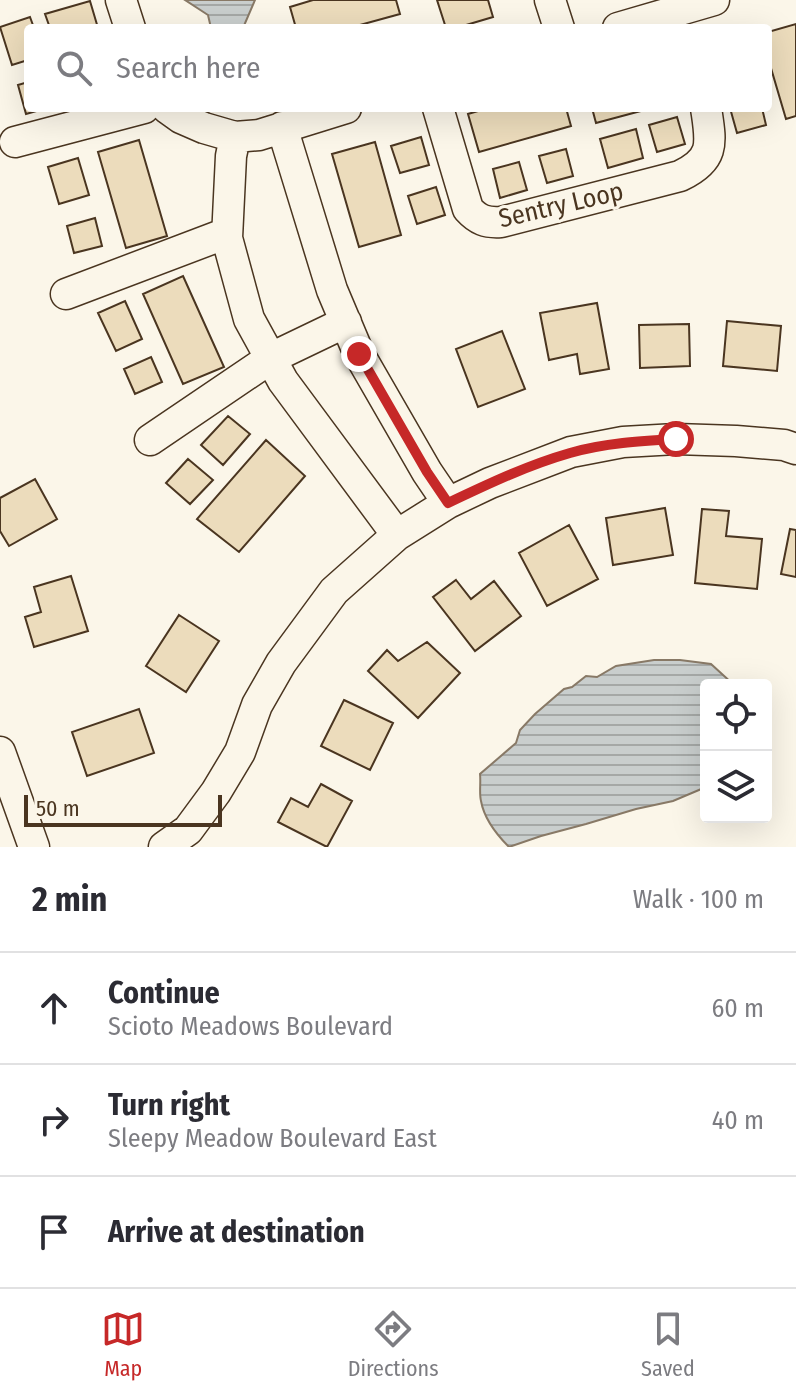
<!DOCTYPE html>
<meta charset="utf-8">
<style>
body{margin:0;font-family:"Fira Sans Condensed",sans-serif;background:#f7f7f7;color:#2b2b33}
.controls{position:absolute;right:24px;bottom:24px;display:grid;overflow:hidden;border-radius:8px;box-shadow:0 8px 32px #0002}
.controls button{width:72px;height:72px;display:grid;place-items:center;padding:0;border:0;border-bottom:2px solid #e1e1e2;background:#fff;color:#2b2b33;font:40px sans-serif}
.scale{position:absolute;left:24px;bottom:20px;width:198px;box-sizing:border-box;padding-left:8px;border:4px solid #4a3520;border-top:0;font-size:22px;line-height:28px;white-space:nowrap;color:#4a3520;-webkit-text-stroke:6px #fbf6e9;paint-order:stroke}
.stop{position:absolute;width:24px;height:24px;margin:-18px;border:6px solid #c62828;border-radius:50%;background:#fff}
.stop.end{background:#c62828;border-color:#fff;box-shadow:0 2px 8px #0008}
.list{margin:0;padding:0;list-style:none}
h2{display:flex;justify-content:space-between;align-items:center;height:104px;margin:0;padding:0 32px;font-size:34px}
h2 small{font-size:26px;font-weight:400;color:#7c7c81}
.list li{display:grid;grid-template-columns:52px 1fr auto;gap:24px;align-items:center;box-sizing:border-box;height:112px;padding:0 32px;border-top:2px solid #e1e1e2}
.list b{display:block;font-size:30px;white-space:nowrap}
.list p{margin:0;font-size:26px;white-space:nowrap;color:#7c7c81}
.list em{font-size:26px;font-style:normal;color:#7c7c81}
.icon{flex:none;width:44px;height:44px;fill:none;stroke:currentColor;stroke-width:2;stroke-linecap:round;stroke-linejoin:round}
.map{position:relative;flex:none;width:796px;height:847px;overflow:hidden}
.search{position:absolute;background:#fff;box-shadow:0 8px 32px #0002;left:24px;right:24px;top:24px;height:88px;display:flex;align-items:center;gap:20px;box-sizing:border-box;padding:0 28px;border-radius:8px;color:#7c7c81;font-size:30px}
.sheet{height:440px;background:#fff}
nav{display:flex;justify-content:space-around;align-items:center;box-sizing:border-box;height:112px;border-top:2px solid #e1e1e2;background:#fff;font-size:22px;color:#7c7c81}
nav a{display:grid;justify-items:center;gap:4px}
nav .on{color:#c62828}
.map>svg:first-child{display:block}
</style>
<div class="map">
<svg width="796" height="847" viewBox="0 0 796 847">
<defs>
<pattern id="water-rules" width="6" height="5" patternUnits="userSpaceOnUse" patternTransform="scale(2)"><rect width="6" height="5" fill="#c9cecd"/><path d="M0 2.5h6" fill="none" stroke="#a5a8a6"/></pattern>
</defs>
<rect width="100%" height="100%" fill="#fbf6e9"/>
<path fill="url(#water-rules)" stroke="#887966" stroke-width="2" d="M185 0H255L243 28H211L208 15Z
M654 660H680L711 664 734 685H706V787L673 801 636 809 586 824 541 836 509 847C497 835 484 818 481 801 479 793 481 783 480 774L516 743 520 730 535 714 564 689 572 687 586 676 597 677 616 666Z"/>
<path fill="#ecdcbc" stroke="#4a3520" stroke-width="2" d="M313 0H396L400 14 349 28H296L290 7Z
M437 0H488L493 17 456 28H446Z
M90 1 98 28H50L45 14Z
M30 17 34 28H28V60L12 65 0 27Z
M796 24V116L786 119 768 58V32Z
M28 82V108H47L26 114 18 85Z
M488 108H566L571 126 479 152 468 114Z
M592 108H652L596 123Z
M730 108H762L766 125 737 133Z
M677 117 685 144 657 152 649 125Z
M636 129 643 158 608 168 600 139Z
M421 137 429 165 400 173 391 146Z
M139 140 167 236 126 248 98 152Z
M375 142 401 235 359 247 332 154Z
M566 149 573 176 547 183 539 156Z
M78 158 89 195 59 204 48 167Z
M519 162 527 190 500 198 493 169Z
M436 187 445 215 417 224 408 196Z
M95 218 102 246 74 253 67 226Z
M183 276 224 367 183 384 143 294Z
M125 301 142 339 116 351 98 313Z
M597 303 609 369 580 374 577 354 549 360 540 313Z
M727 321 781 326 777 371 723 366Z
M689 324 690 366 640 368 639 325Z
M502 331 525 389 478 407 456 349Z
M151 357 162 382 135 394 124 369Z
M228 416 250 434 223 465 201 445Z
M266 440 305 476 239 552 197 519Z
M188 459 213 480 190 504 166 483Z
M35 479 57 519 9 546 0 531V498Z
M665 508 673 555 613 565 606 518Z
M702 509 729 511 726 536 762 539 757 589 695 583Z
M569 525 598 579 547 606 519 553Z
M790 529 796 530V577L781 574Z
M71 576 88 631 34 647 25 617 41 612 34 587Z
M456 580 471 599 494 581 521 616 475 651 433 597Z
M179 615 219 641 186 692 146 666Z
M427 642 460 673 418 718 368 671 387 650 398 661Z
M344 700 393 723 370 770 321 746Z
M139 709 154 753 87 776 72 732Z
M321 784 352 801 327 847 278 822 291 798 308 807Z"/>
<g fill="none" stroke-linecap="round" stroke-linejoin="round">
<defs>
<path id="minor" d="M121 0 130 28
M550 0 559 28
M618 28 714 0
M167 108 181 118 204 128 235 137 259 135 346 108
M438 108 468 209C478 220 486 223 501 222L680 176C716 159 711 142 706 108
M282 127 332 290 359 354 427 472 448 503
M235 137 231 156 227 238 249 319 283 381 397 535
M15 142 144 108
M66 294 227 233
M150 440 271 358 346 322
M0 752 34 847
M164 847 188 830 216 792 240 752 257 705 281 663 334 591 397 535 448 503 490 483 571 452 623 442 676 439 736 441 784 445 796 449"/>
</defs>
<use href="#minor" stroke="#4a3520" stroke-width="33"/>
<use href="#minor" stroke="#fbf6e9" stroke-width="30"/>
</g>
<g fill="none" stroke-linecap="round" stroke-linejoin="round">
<path stroke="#c62828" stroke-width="10" d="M359 354 427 472 448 503C488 484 528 465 570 453 605 443 641 441 676 439"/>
</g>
<g text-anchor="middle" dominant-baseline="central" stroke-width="6" stroke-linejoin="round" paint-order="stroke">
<g font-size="26" fill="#4a3520" stroke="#fbf6e9">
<text transform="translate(561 205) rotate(-13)">Sentry Loop</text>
</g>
</g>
</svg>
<div class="controls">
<button><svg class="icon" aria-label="locate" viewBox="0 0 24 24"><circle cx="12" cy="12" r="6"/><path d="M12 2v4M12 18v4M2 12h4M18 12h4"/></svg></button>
<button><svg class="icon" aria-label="layers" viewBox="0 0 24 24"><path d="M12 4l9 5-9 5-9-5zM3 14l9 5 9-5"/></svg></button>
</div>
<div class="scale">50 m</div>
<div class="stop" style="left:676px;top:439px"></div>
<div class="stop end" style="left:359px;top:354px"></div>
<div class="search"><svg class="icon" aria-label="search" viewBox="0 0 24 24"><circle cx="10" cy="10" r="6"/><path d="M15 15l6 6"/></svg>Search here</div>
</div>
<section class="sheet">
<h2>2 min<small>Walk · 100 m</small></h2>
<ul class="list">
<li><svg class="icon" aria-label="ahead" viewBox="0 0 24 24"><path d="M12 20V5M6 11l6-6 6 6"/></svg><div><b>Continue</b><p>Scioto Meadows Boulevard</p></div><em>60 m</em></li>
<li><svg class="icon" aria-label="right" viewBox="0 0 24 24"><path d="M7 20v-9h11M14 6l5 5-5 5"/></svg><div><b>Turn right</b><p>Sleepy Meadow Boulevard East</p></div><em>40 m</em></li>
<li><svg class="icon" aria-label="arrive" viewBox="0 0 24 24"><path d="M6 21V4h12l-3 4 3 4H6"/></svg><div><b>Arrive at destination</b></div></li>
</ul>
</section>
<nav>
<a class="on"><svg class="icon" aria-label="map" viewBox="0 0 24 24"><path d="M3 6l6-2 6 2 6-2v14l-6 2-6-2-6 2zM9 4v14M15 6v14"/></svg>Map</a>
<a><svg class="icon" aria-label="directions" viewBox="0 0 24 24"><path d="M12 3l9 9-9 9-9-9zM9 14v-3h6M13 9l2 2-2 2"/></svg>Directions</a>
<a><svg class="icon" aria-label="saved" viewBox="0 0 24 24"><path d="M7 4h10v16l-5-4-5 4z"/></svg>Saved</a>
</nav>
